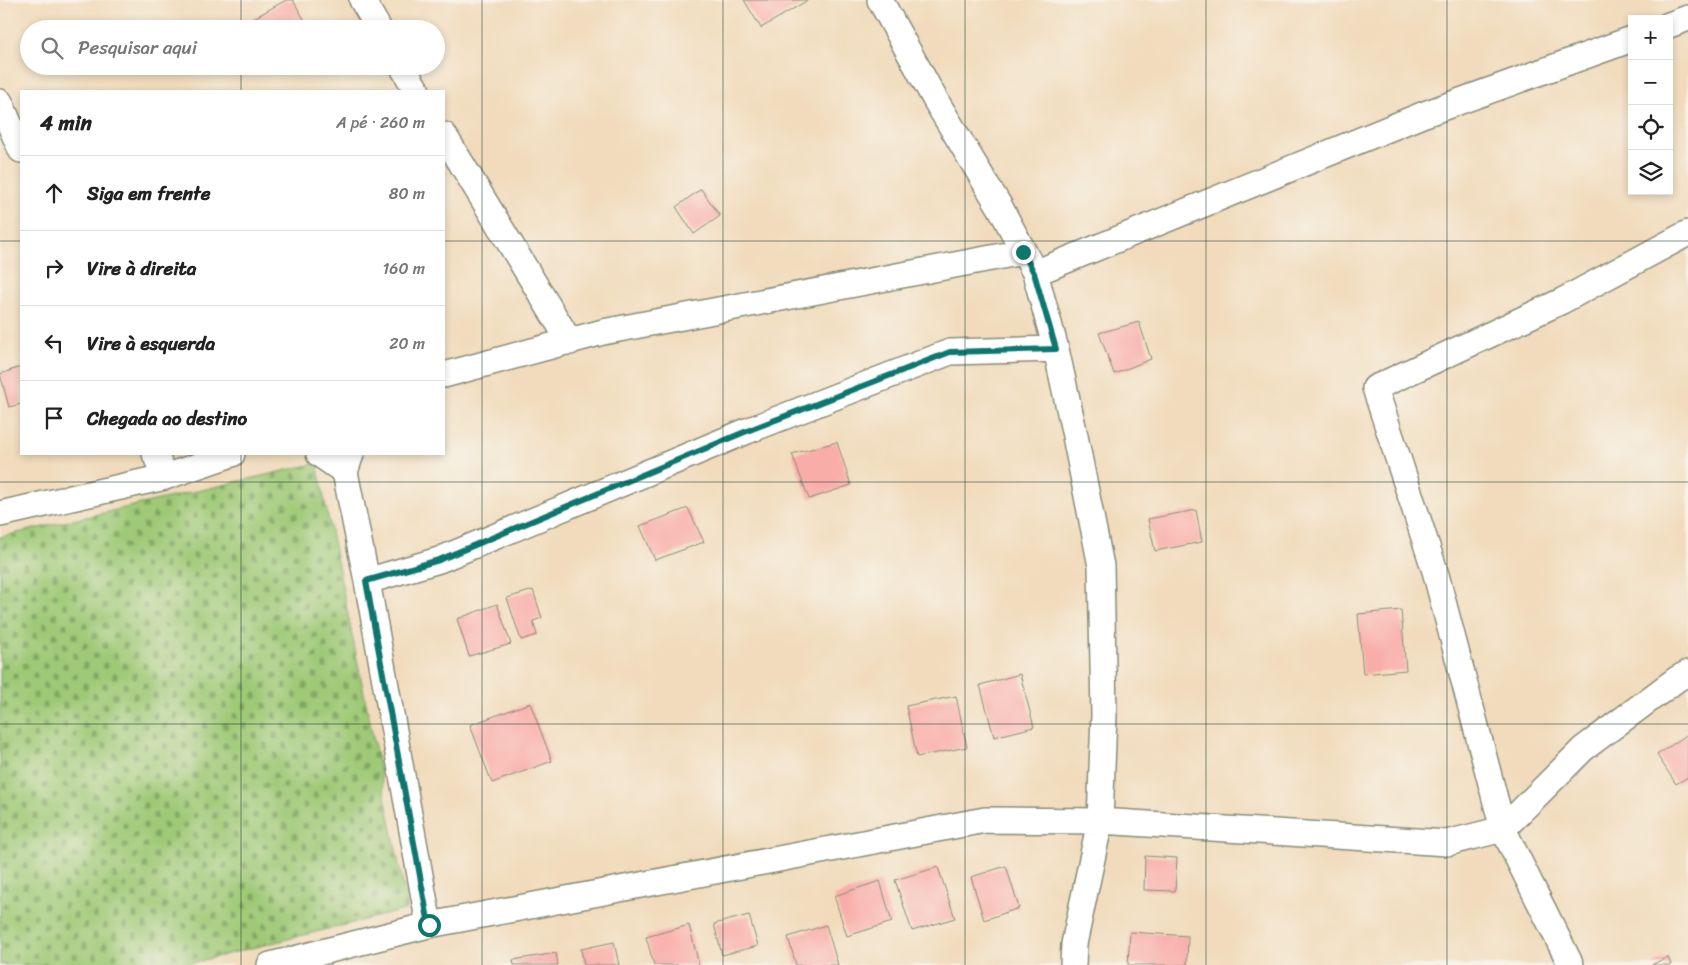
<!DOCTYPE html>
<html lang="pt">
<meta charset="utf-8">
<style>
body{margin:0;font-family:Sriracha,sans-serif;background:#f6f6f6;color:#222}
.controls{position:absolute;right:15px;top:15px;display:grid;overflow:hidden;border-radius:0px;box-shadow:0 2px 8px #0003}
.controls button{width:45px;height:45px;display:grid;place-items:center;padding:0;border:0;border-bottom:1px solid #e0e0e0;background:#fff;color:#222;font:25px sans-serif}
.stop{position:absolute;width:15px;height:15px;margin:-11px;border:4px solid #0f766e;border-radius:50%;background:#fff}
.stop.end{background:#0f766e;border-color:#fff;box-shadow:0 1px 5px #0008}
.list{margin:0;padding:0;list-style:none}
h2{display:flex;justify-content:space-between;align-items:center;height:65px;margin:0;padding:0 20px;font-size:21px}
h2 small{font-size:16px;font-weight:400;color:#767676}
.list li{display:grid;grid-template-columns:32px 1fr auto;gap:15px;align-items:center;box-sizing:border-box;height:75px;padding:0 20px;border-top:1px solid #e0e0e0}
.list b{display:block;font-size:19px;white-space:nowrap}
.list em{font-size:16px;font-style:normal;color:#767676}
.icon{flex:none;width:28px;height:28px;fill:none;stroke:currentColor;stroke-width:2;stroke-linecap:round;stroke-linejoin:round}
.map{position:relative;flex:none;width:1688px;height:965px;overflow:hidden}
.search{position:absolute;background:#fff;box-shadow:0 2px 8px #0003;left:20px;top:20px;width:425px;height:55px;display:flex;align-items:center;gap:12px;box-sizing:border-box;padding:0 18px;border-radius:28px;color:#767676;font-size:19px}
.panel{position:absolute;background:#fff;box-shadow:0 2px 8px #0003;left:20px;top:90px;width:425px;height:365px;border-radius:0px}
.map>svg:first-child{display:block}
</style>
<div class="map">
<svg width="1688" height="965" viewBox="0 0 1688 965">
<defs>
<pattern id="cemetery-stones" width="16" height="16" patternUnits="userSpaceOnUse" patternTransform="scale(1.25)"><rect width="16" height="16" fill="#9ec976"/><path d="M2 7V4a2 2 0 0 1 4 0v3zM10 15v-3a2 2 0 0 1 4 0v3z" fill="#80a462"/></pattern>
</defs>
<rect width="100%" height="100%" fill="#f7f3e8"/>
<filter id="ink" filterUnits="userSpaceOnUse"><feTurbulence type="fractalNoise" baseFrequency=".02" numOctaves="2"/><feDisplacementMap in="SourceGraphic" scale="10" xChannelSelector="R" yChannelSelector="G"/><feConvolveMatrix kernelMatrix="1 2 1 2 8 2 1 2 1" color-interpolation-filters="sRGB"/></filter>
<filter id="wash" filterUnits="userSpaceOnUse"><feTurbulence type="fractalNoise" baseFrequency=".0096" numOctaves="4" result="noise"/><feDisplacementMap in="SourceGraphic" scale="20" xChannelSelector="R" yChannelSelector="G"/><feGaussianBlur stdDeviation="1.12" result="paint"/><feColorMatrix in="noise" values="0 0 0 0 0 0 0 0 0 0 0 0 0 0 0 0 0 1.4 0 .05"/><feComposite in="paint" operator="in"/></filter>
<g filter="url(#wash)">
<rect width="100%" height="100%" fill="#f1dbbc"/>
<path fill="url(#cemetery-stones)" stroke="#5e8355" d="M317 463 408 909 184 965H0V537Z"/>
<g id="blocks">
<path fill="#f9ada9" d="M286 0H293L309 28 261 29 254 18Z
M744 0H808L761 28Z
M701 189 720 216 694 234 676 207Z
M1139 322 1151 359 1114 374 1099 333Z
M21 367V404L9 407 0 374Z
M837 442 851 485 809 499 792 454Z
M688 508 704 542 655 560 640 526Z
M1196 510 1202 542 1155 551 1148 519Z
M533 590 542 618 533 621 537 635 521 640 507 598Z
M497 604 511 644 469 656 457 619Z
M1401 610 1406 670 1363 674 1358 614Z
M1020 674 1034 727 994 737 980 685Z
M956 696 967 747 917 757 906 706Z
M530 703 552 761 492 783 470 725Z
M1688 734V777L1676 784 1657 755Z
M1145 856 1177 858 1175 891 1144 890Z
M1006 866 1019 908 984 920 971 877Z
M938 867 955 918 912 931 895 880Z
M880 881 892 922 847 936 834 896Z
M749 915 758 946 722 955 714 924Z
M689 925 699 965H654L646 937Z
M826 925 838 965H796L788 937Z
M1130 932 1188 936 1187 965H1128Z
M614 942 619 965H584L581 949Z
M556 953 558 965H514L513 960Z
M1668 957 1671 965H1651Z"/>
</g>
</g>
<g filter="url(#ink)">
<use href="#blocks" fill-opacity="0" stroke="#888c78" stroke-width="1"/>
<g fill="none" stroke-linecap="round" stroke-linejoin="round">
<defs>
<path id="street" d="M362 0 379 29
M880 0 936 101 1000 207 1035 273 1056 349 1074 431 1101 566 1104 715 1100 821 1074 944 1073 965
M1669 25 1688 18
M402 66 417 91
M0 102 21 150
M444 135 570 342
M1035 273 1422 115 1632 39
M444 375 603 332 1023 252
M155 454 165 477
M319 454 345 472
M351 454 345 472 367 581 439 560 747 431 950 352 1056 349
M0 514 165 477 232 454
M367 581 429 925
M270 965 429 925 985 820 1100 821 1447 843 1503 829 1583 749 1677 679 1688 673
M1571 965 1503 829 1435 571 1375 388 1562 301 1688 233"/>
</defs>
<use href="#street" stroke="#888c78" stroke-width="28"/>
<use href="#street" stroke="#fff" stroke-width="25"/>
</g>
</g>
<g fill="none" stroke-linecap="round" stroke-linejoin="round" filter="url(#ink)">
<path stroke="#0f766e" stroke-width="6" d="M429 925 366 581 439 560 747 431 950 352 1056 349 1034 273 1023 252"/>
</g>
<path fill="none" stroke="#1f3d34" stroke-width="1" stroke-opacity="0.55" d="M241 0V29M482 0V965M723 0V965M965 0V965M1206 0V965M1447 0V965M241 66V91M0 241H21M444 241H1688M241 454V965M0 482H1688M0 724H1688"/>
</svg>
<div class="controls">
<button>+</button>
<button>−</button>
<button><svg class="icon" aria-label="locate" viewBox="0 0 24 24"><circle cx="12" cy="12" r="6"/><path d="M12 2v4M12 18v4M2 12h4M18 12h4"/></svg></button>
<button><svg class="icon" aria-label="layers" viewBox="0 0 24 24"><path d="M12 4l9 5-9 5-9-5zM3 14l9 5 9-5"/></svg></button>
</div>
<div class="stop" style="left:429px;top:925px"></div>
<div class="stop end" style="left:1023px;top:252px"></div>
<div class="search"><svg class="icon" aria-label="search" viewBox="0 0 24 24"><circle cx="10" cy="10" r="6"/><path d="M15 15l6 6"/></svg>Pesquisar aqui</div>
<section class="panel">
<h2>4 min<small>A pé · 260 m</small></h2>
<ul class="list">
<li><svg class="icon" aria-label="ahead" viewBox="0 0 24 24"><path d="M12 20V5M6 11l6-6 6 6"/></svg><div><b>Siga em frente</b></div><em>80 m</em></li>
<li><svg class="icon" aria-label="right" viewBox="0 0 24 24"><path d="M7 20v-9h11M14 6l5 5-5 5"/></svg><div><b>Vire à direita</b></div><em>160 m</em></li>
<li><svg class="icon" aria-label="left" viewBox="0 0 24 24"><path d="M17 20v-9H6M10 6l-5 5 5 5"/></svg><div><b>Vire à esquerda</b></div><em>20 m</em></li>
<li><svg class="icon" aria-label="arrive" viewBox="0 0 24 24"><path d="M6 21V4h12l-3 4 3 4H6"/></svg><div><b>Chegada ao destino</b></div></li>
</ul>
</section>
</div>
